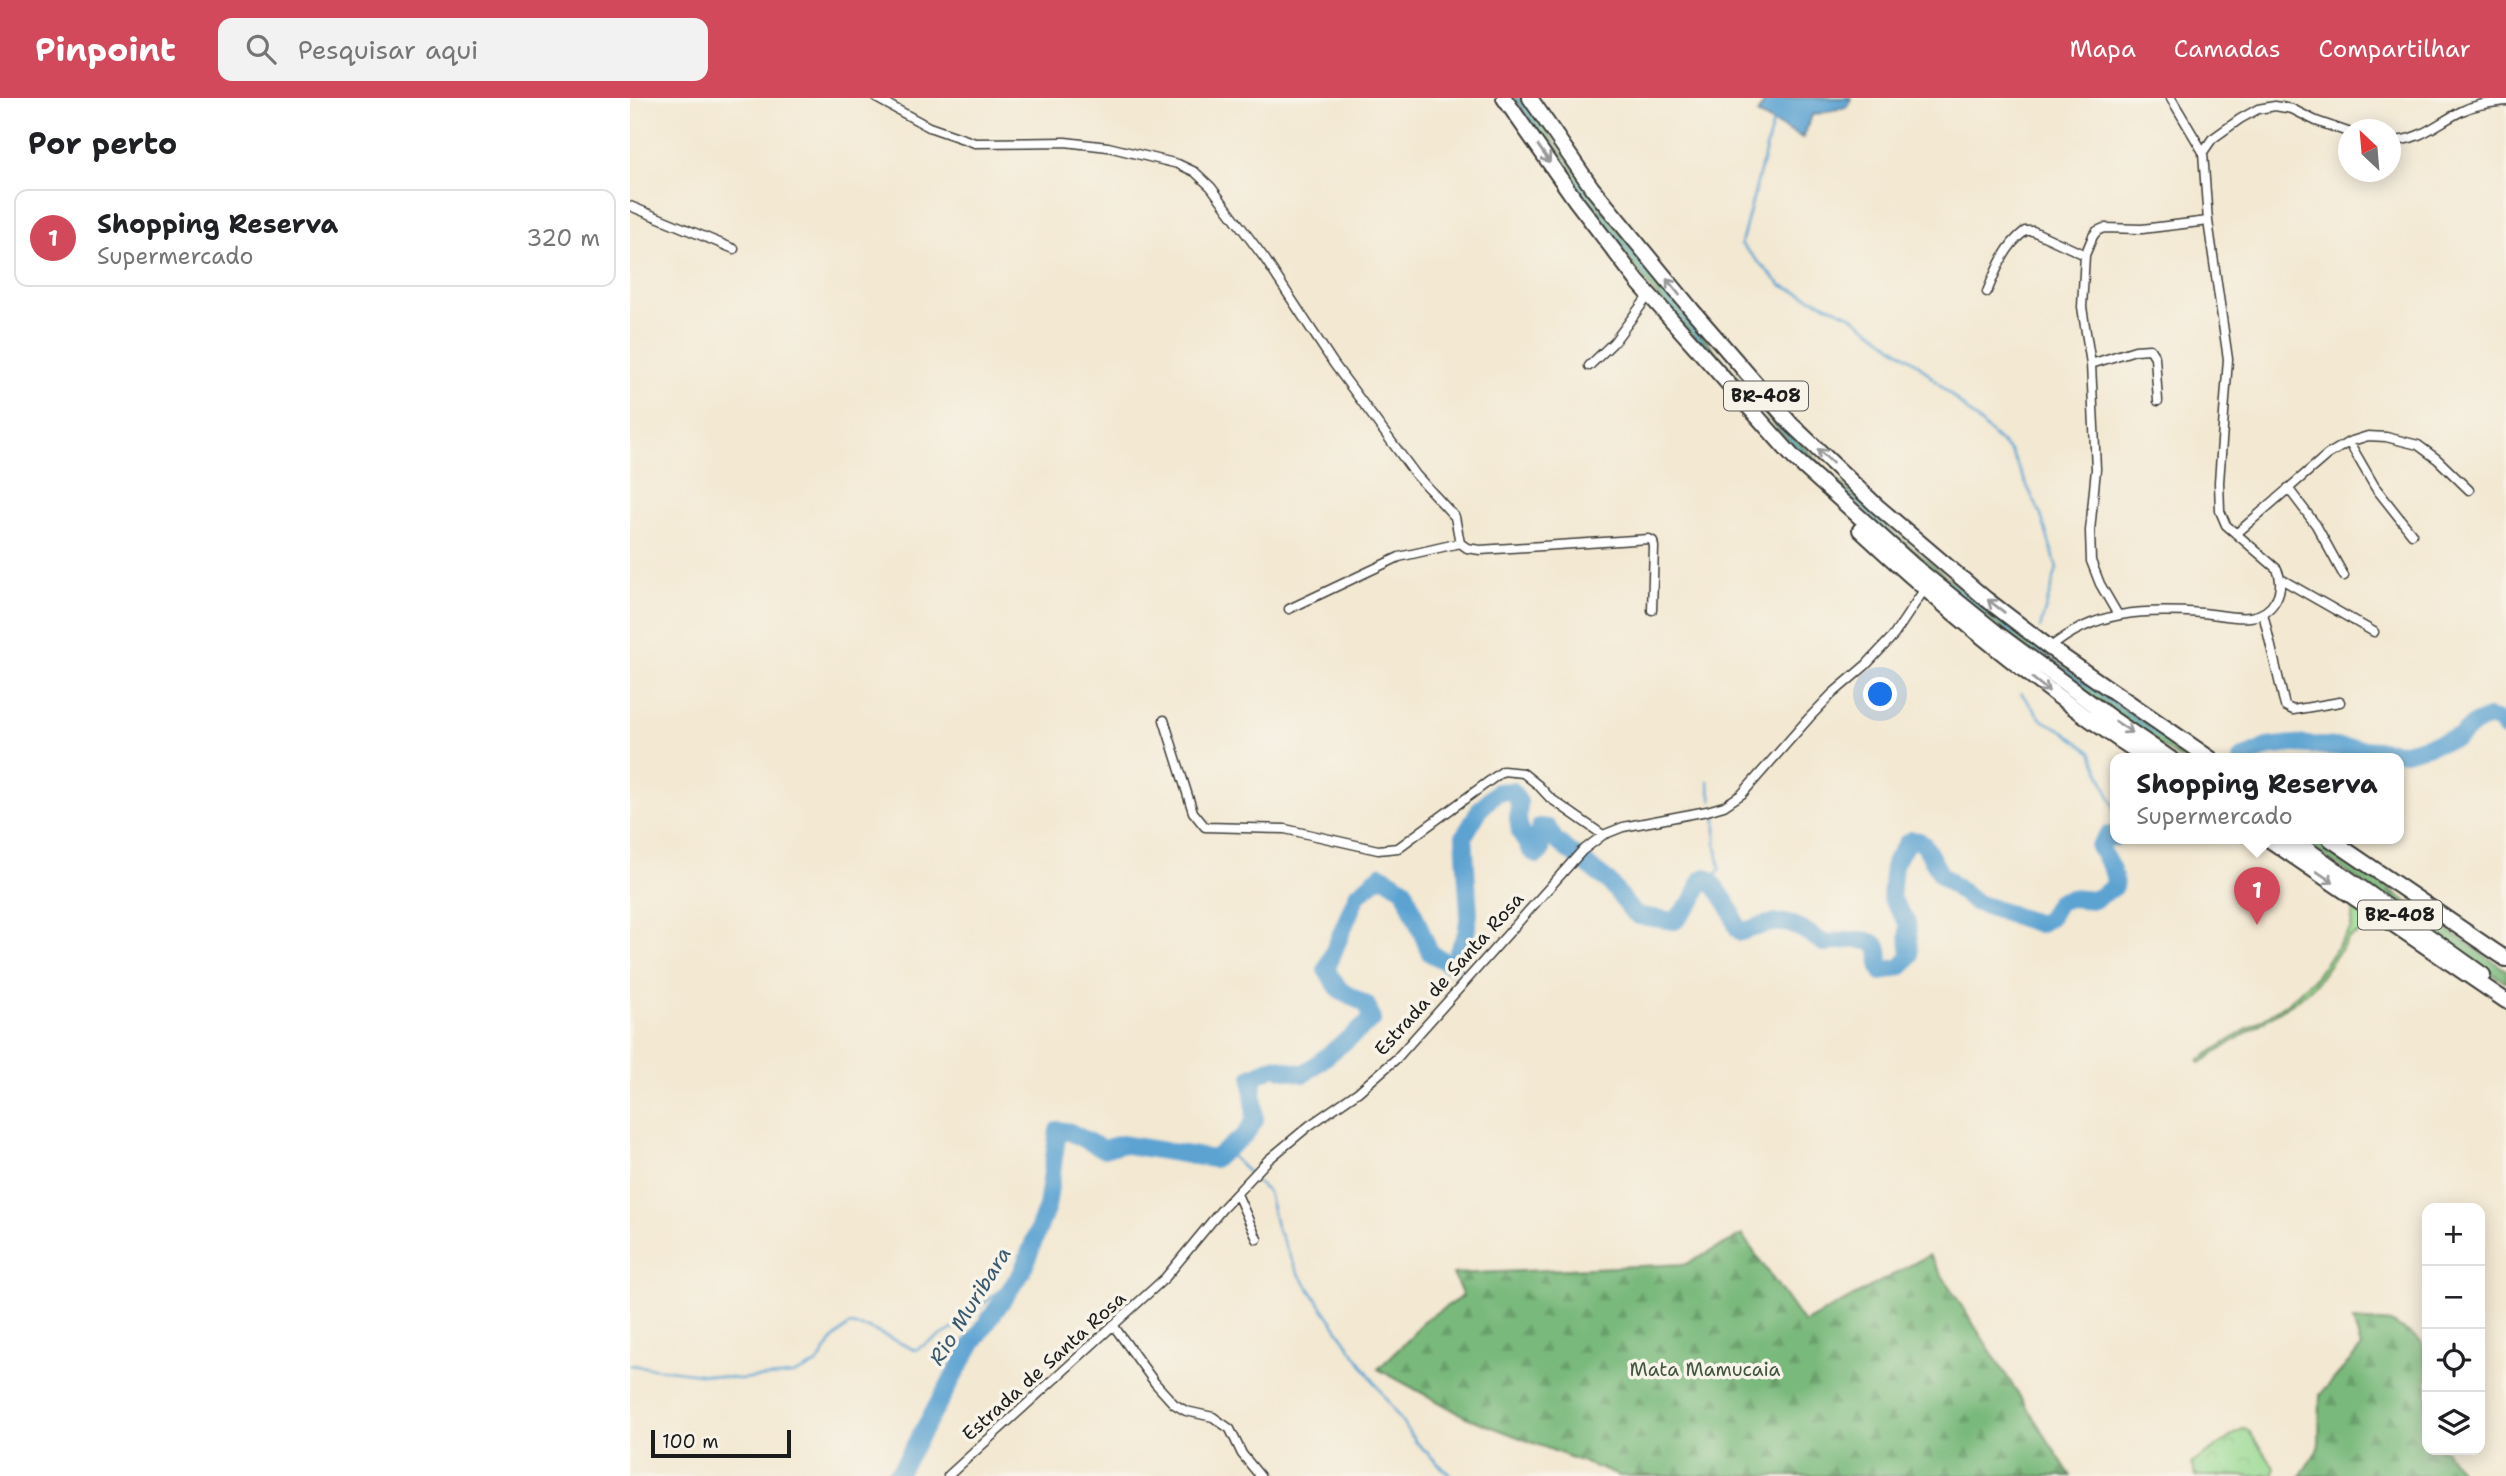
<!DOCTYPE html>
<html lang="pt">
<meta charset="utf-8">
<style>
body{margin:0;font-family:"Shantell Sans",sans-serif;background:#f2f2f2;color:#202124}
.controls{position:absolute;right:21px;bottom:21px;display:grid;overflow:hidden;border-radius:14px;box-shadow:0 4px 18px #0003}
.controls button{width:63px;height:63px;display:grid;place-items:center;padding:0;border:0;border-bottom:2px solid #e0e0e0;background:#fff;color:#202124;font:35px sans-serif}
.compass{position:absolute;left:1708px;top:21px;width:63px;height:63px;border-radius:50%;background:#fff;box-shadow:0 4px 18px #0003;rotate:334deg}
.scale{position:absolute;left:21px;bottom:18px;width:140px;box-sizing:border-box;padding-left:7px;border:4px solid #1c1c1c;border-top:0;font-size:19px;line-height:24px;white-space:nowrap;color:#1c1c1c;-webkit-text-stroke:5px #f7f3e8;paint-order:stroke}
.you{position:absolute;left:1251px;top:597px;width:24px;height:24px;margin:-18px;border:5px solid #fff;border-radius:50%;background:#1a73e8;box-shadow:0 0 0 10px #1a73e833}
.badge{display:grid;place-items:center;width:46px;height:46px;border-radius:50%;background:#d1495b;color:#fff;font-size:23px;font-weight:700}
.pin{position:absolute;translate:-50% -58px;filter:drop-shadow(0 2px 4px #0008)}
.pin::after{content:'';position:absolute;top:37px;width:24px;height:21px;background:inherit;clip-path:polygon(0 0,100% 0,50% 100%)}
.popup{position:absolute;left:1480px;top:655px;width:294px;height:91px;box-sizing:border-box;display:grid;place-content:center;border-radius:14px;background:#fff;filter:drop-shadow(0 2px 5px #0005);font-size:23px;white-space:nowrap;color:#757577}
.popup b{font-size:26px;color:#202124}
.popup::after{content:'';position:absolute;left:50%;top:100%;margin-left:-14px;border:14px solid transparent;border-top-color:#fff}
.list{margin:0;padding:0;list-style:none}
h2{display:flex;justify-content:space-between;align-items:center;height:91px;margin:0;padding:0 28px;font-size:30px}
h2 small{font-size:23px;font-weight:400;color:#757577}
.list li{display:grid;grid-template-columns:46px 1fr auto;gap:21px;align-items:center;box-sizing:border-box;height:98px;margin:0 14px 14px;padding:0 14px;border:2px solid #e0e0e0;border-radius:14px}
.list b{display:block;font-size:26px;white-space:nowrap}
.list p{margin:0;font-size:23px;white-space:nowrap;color:#757577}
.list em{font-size:23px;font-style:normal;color:#757577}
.icon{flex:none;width:38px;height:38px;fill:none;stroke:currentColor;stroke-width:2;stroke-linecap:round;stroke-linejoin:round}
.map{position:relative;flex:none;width:1876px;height:1378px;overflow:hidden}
header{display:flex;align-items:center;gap:42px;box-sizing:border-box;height:98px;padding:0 35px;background:#d1495b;color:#fff}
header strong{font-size:33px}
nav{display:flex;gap:38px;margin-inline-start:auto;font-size:24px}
.search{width:490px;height:63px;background:#f2f2f2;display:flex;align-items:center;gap:18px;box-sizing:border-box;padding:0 24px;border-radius:14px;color:#757577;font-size:26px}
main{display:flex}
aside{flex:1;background:#fff}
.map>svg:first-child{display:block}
</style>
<header>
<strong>Pinpoint</strong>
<div class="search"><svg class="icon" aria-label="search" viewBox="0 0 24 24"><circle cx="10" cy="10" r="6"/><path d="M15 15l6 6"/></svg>Pesquisar aqui</div>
<nav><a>Mapa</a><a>Camadas</a><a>Compartilhar</a></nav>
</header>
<main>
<aside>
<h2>Por perto<small></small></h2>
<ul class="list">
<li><span class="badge">1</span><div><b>Shopping Reserva</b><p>Supermercado</p></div><em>320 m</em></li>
</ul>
</aside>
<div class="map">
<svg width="1876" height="1378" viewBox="0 0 1876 1378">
<defs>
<pattern id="grass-tufts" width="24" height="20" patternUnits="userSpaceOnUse" patternTransform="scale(1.75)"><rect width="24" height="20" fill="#97d991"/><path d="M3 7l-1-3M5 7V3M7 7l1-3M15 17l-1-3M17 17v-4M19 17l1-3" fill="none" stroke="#82ba7c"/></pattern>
<pattern id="forest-firs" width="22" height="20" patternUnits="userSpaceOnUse" patternTransform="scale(1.75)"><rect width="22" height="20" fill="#79b97b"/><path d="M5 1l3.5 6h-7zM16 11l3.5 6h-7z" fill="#689e6a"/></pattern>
<pattern id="park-crowns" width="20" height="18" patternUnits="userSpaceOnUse" patternTransform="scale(1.75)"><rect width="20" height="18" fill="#97d991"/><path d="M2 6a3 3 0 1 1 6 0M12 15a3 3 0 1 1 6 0" fill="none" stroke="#82ba7c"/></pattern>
</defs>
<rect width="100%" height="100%" fill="#f7f3e8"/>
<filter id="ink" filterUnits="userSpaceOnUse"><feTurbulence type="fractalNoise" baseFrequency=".0143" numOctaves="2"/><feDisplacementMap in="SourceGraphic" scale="14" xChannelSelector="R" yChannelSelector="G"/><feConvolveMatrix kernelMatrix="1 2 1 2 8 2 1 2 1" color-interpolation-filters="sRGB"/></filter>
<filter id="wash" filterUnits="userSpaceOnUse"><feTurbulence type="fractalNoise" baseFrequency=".00686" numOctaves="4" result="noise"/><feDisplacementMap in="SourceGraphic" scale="28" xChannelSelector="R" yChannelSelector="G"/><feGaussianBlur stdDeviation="1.57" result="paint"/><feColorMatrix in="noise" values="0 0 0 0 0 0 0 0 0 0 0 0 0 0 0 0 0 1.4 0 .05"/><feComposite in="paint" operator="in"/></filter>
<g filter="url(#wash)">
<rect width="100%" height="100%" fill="#f3e8d1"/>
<path fill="url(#grass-tufts)" stroke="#5a7a56" stroke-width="2" d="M1719 797 1758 827 1741 828 1719 840 1685 886 1670 900 1570 965 1569 962 1659 904 1685 879 1721 830 1723 811Z"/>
<path fill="url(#forest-firs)" stroke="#4a6a4c" stroke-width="2" d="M884 0H895C1007 168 1136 328 1292 458 1327 487 1362 516 1399 544 1454 584 1512 622 1568 661H1550L1543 656 1455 595 1327 498 1166 351 1028 200 941 84Z
M1670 741H1685L1876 872V885Z
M1112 1137 1174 1225 1299 1157 1441 1378H989L836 1319 748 1271 780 1240 793 1223 833 1198 823 1176 1056 1166Z
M1723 1222 1763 1225 1792 1244 1797 1269V1352H1815L1834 1378H1670L1689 1350 1690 1297 1731 1250Z"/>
<path fill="url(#park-crowns)" stroke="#5a7a56" stroke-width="2" d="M1614 1330 1618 1332 1644 1369 1643 1378H1566L1561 1366Z"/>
<path fill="#5ba3d2" stroke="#3c6077" stroke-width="2" d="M1137 0H1221L1218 9 1182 17 1173 40 1127 16Z"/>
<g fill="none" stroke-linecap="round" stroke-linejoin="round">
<path stroke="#5ba3d2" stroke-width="2.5" d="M887 0C1000 165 1126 320 1277 451 1367 528 1465 594 1562 661
M1143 24 1111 146 1151 187 1220 217 1289 267 1381 354 1411 417 1427 470 1410 530
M1391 595 1412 622 1432 632 1461 654 1485 711
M1078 683 1082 703
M1081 782 1090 771 1086 747V719
M595 1052 620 1076
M624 1081 638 1094 646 1128 667 1173 786 1344 821 1378
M0 1267 108 1281 163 1277 187 1266 203 1241 219 1227 238 1230 285 1252 323 1231 392 1174"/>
<path stroke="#5ba3d2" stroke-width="18" d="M1611 661 1637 649 1664 646 1775 654 1829 639 1844 626 1859 620 1868 623 1876 631
M264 1378 270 1373 341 1248 392 1174 417 1109 428 1032 440 1034 473 1051 491 1046 584 1061 615 1037 625 1022 622 979 644 969 674 976 742 922 737 907 710 892 696 872 727 797 751 777 774 791 800 855 822 867 836 836 839 816 834 738 850 711 867 694 882 693 889 704 888 720 890 734 900 752 907 757 911 753 907 739 910 729 918 730 925 742 979 784 1001 812 1009 818 1045 823 1064 801 1072 781 1076 779C1082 783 1098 806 1101 813 1106 821 1103 827 1111 834 1154 820 1156 820 1195 846 1206 843 1245 836 1249 852 1251 861 1247 866 1252 874L1272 868 1280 858 1277 824 1261 800 1264 765 1277 745 1282 742 1289 743 1295 748 1311 777 1344 804 1409 826 1419 820 1428 804 1440 800 1464 802 1484 789C1487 772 1476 763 1469 749L1478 737 1485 740"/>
</g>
</g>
<g filter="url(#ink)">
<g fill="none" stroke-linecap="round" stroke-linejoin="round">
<defs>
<path id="street" d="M246 0 299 29 345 45 435 44 478 49 548 66 565 74 581 89 635 161 704 266 786 377 825 419 830 445 837 450 850 452 1019 441 1023 443 1024 449 1022 512
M1541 0 1573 54
M1760 43C1790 43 1807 25 1832 13 1846 6 1861 5 1876 3
M0 108 104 151
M1357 194C1366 172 1375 148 1395 133H1403L1455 157
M1461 266 1505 252 1520 251 1525 259 1528 303
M959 268 984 244 1019 197
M1719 344 1745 389 1782 436
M1658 390 1686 427 1714 478
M1606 436 1697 357 1719 344 1738 338 1756 339 1788 347 1807 361 1839 392
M1651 481 1744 534
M659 511 769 459 830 445
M1633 515 1655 608 1663 612 1710 604
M1488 517 1470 486 1461 463 1460 433 1466 371 1461 266 1452 209 1455 157 1463 138 1467 133 1474 130 1512 131 1578 123
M1420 550C1465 512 1515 511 1572 515 1587 516 1605 521 1620 519 1644 516 1656 492 1647 471L1596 427 1590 413 1589 384 1598 261 1578 123 1573 54 1582 41 1610 21 1628 11 1645 8 1662 11 1686 23 1718 34
M534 622 563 714 575 729 655 731 748 752 768 750 873 673 893 675 908 687 920 700 973 737
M607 1096 627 1141
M483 1227 525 1285 544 1306 556 1313 583 1319 600 1331 612 1356 630 1378
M318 1378 535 1180 592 1111 638 1062 680 1027 728 994 766 961 952 753 973 737 993 729 1077 713 1094 708 1112 696 1179 620 1202 596 1236 567 1264 537 1294 492"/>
<path id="highway" d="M874 0 946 103 1008 184 1164 360 1284 468 1367 535 1484 622 1541 661
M900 0 962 90 1062 212 1161 326 1247 408 1356 501 1420 550 1581 661
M1230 432C1320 516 1414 593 1518 661
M1638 741 1876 903
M1663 741 1853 877
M1700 741 1876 861"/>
</defs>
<use href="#street" stroke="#3c3b37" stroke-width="11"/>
<use href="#highway" stroke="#3c3b37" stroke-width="18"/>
<use href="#street" stroke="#fff" stroke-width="8"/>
<use href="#highway" stroke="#fff" stroke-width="14"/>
</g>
<defs><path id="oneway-shaft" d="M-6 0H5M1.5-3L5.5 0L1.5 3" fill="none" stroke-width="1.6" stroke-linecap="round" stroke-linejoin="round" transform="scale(1.75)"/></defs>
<g stroke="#999">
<use href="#oneway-shaft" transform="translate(914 56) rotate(55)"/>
<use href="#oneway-shaft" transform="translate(1043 189) rotate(-129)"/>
<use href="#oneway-shaft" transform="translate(1195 358) rotate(-137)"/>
<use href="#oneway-shaft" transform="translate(1366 508) rotate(-143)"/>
<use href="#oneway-shaft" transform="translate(1411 587) rotate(39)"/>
<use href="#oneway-shaft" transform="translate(1494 629) rotate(34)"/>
<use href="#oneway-shaft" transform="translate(1695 779) rotate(34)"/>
</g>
</g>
<g text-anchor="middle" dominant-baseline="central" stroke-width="7" stroke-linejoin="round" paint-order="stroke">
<g fill="#f7f3e8" stroke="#5e5c59" stroke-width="2">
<rect x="1094" y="283.5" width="84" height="29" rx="5"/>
<rect x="1728" y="802.5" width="84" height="29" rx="5"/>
</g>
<g font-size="18" font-weight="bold" fill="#1c1c1c">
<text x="1136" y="298">BR-408</text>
<text x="1770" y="817">BR-408</text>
</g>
<g font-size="19" fill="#1c1c1c" stroke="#f7f3e8">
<text transform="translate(819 876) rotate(-48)">Estrada de Santa Rosa</text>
<text transform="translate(414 1268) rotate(-42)">Estrada de Santa Rosa</text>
</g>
<g font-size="19" fill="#41553f" stroke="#f7f3e8">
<text x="1075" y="1271">Mata Mamucaia</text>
</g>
<g font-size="21" font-style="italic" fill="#38596e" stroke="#f7f3e8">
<text transform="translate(340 1208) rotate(-58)">Rio Muribara</text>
</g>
</g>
</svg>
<div class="controls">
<button>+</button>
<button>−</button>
<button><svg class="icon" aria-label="locate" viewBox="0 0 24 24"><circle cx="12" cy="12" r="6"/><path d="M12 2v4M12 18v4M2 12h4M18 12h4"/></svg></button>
<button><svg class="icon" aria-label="layers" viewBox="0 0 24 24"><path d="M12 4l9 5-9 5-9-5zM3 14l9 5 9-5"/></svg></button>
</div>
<svg class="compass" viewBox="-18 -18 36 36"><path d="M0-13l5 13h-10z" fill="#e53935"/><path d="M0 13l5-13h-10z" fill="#757577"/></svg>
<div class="scale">100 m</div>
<div class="you"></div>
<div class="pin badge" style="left:1627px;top:827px">1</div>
<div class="popup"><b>Shopping Reserva</b>Supermercado</div>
</div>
</main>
